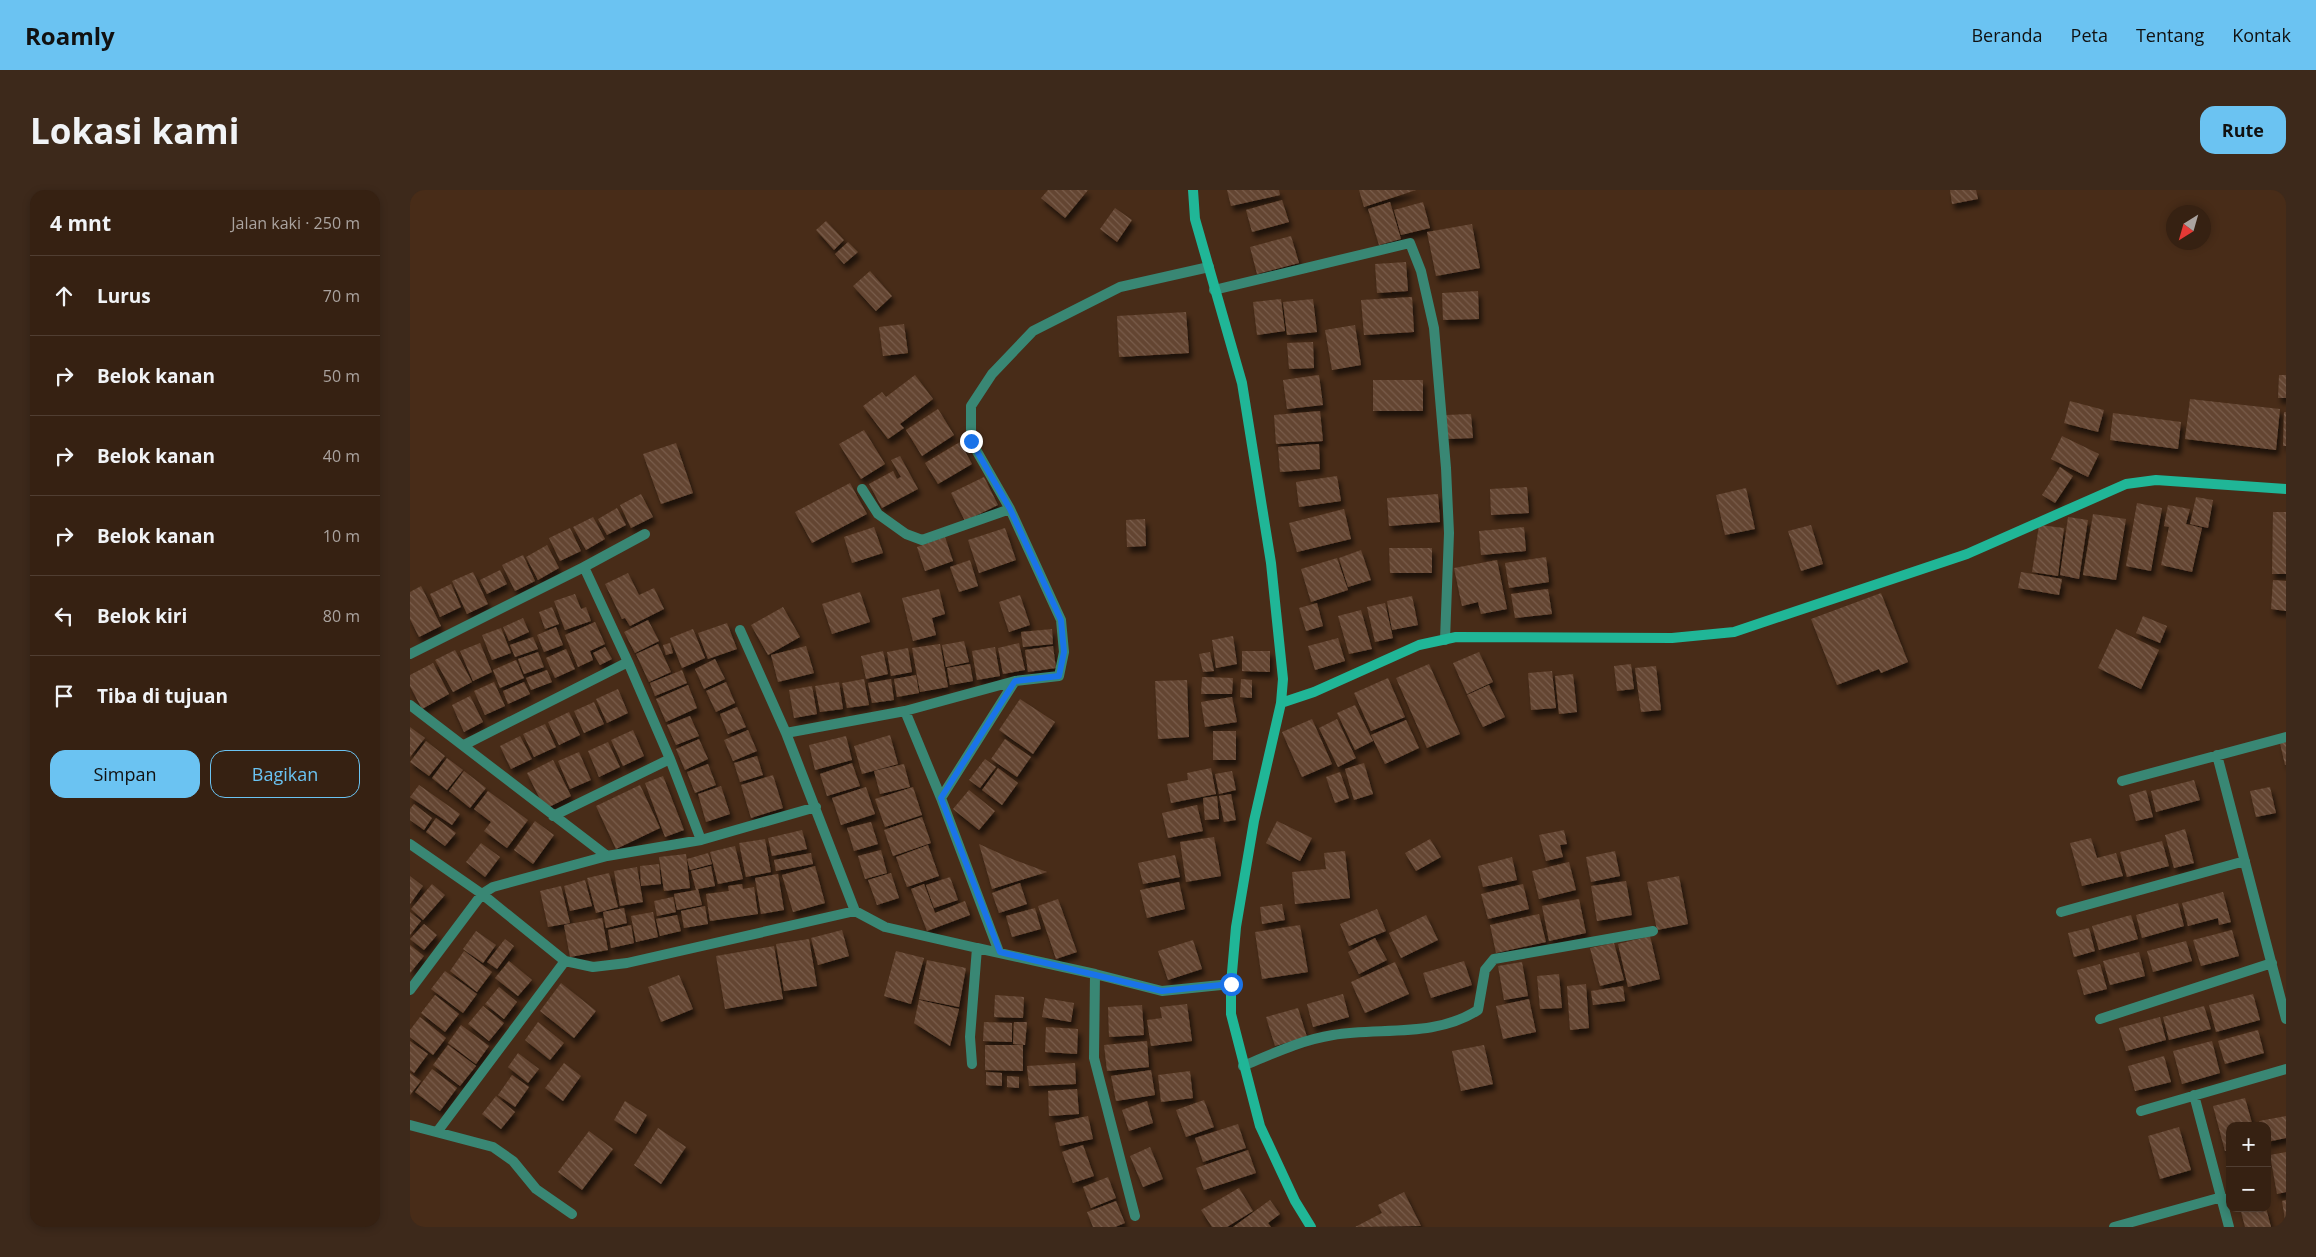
<!DOCTYPE html>
<html lang="id">
<meta charset="utf-8">
<style>
body{margin:0;font-family:"Open Sans",sans-serif;background:#3d291b;color:#f1f3f6}
.controls{position:absolute;right:15px;bottom:15px;display:grid;overflow:hidden;border-radius:10px;box-shadow:0 2px 8px #0003}
.controls button{width:45px;height:45px;display:grid;place-items:center;padding:0;border:0;border-bottom:1px solid #503e32;background:#362112;color:#f1f3f6;font:25px sans-serif}
.compass{position:absolute;left:1756px;top:15px;width:45px;height:45px;border-radius:50%;background:#362112;box-shadow:0 2px 8px #0003;rotate:217deg}
.stop{position:absolute;width:15px;height:15px;margin:-11px;border:4px solid #1a73e8;border-radius:50%;background:#fff}
.stop.end{background:#1a73e8;border-color:#fff;box-shadow:0 1px 5px #0008}
.list{margin:0;padding:0;list-style:none}
h2{display:flex;justify-content:space-between;align-items:center;height:65px;margin:0;padding:0 20px;font-size:21px}
h2 small{font-size:16px;font-weight:400;color:#aaa39f}
.list li{display:grid;grid-template-columns:32px 1fr auto;gap:15px;align-items:center;box-sizing:border-box;height:80px;padding:0 20px;border-top:1px solid #503e32}
.list b{display:block;font-size:19px;white-space:nowrap}
.list em{font-size:16px;font-style:normal;color:#aaa39f}
.actions{display:flex;gap:10px;padding:15px 20px}
.actions a{flex:1;padding:11px 0;border:1px solid #6bc3f2;border-radius:15px;text-align:center;font-size:18px;color:#6bc3f2}
.actions .main{background:#6bc3f2;color:#111}
.icon{flex:none;width:28px;height:28px;fill:none;stroke:currentColor;stroke-width:2;stroke-linecap:round;stroke-linejoin:round}
.map{position:relative;flex:none;width:1876px;height:1037px;overflow:hidden;border-radius:15px}
header{display:flex;align-items:center;gap:30px;box-sizing:border-box;height:70px;padding:0 25px;background:#6bc3f2;color:#111}
header strong{font-size:24px}
nav{display:flex;gap:28px;margin-inline-start:auto;font-size:18px}
.intro{display:flex;align-items:center;justify-content:space-between;box-sizing:border-box;height:120px;padding:0 30px}
h1{margin:0;font-size:35px}
.button{padding:12px 22px;border-radius:15px;background:#6bc3f2;color:#111;font-size:18px;font-weight:700}
main{display:flex;gap:30px;padding:0 30px}
aside{flex:1;background:#362112;border-radius:15px;box-shadow:0 2px 8px #0003}
.map>svg:first-child{display:block}
</style>
<header>
<strong>Roamly</strong>
<nav><a>Beranda</a><a>Peta</a><a>Tentang</a><a>Kontak</a></nav>
</header>
<div class="intro"><h1>Lokasi kami</h1><a class="button">Rute</a></div>
<main>
<aside>
<h2>4 mnt<small>Jalan kaki · 250 m</small></h2>
<ul class="list">
<li><svg class="icon" aria-label="ahead" viewBox="0 0 24 24"><path d="M12 20V5M6 11l6-6 6 6"/></svg><div><b>Lurus</b></div><em>70 m</em></li>
<li><svg class="icon" aria-label="right" viewBox="0 0 24 24"><path d="M7 20v-9h11M14 6l5 5-5 5"/></svg><div><b>Belok kanan</b></div><em>50 m</em></li>
<li><svg class="icon" aria-label="right" viewBox="0 0 24 24"><path d="M7 20v-9h11M14 6l5 5-5 5"/></svg><div><b>Belok kanan</b></div><em>40 m</em></li>
<li><svg class="icon" aria-label="right" viewBox="0 0 24 24"><path d="M7 20v-9h11M14 6l5 5-5 5"/></svg><div><b>Belok kanan</b></div><em>10 m</em></li>
<li><svg class="icon" aria-label="left" viewBox="0 0 24 24"><path d="M17 20v-9H6M10 6l-5 5 5 5"/></svg><div><b>Belok kiri</b></div><em>80 m</em></li>
<li><svg class="icon" aria-label="arrive" viewBox="0 0 24 24"><path d="M6 21V4h12l-3 4 3 4H6"/></svg><div><b>Tiba di tujuan</b></div></li>
</ul>
<div class="actions"><a class="main">Simpan</a><a>Bagikan</a></div>
</aside>
<div class="map">
<svg width="1876" height="1037" viewBox="0 0 1876 1037">
<defs>
<pattern id="building-back-hatch" width="6" height="6" patternUnits="userSpaceOnUse" patternTransform="scale(1.25)"><rect width="6" height="6" fill="#634430"/><path d="M-1 5l2 2M0 0l6 6M5-1l2 2" fill="none" stroke="#795e4c"/></pattern>
<filter id="shadow"><feDropShadow dx="3" dy="5.5" stdDeviation="2.5" flood-color="#0009"/></filter>
</defs>
<rect width="100%" height="100%" fill="#482c18"/>
<path fill="url(#building-back-hatch)" filter="url(#shadow)" d="M638 0H678L655 28 631 8Z
M817 0H869L870 5 821 16Z
M949 0H1006L954 17Z
M1540 0H1566L1568 9 1542 14Z
M872 10 879 32 842 42 836 20Z
M980 12 991 49 969 55 958 19Z
M1013 12 1020 38 991 45 984 20Z
M705 18 722 30 707 52 690 39Z
M416 31 434 50 424 60 406 40Z
M1062 34 1070 78 1026 86 1017 42Z
M881 46 889 73 847 84 840 57Z
M438 52 448 62 434 74 425 64Z
M996 72 998 101 967 103 965 74Z
M460 81 482 106 466 121 443 96Z
M1068 101 1069 129 1033 130 1032 103Z
M1002 107 1004 142 954 145 951 110Z
M871 109 875 141 847 145 843 112Z
M903 109 907 142 877 145 873 112Z
M776 122 779 163 709 167 707 126Z
M494 134 498 163 473 166 469 137Z
M945 135 951 175 922 180 915 140Z
M903 152 904 178 879 179 877 153Z
M505 185 523 209 490 234 494 238 478 249 453 216 472 202 476 207Z
M909 185 913 215 877 219 873 190Z
M1869 185H1876V208H1868Z
M963 190H1013V221H963Z
M1780 209 1870 219 1866 260 1775 249Z
M1660 211 1694 220 1688 242 1654 233Z
M528 219 544 245 512 266 496 240Z
M910 221 913 251 866 254 864 225Z
M1874 222H1876V256H1873Z
M1703 223 1771 232 1768 259 1700 250Z
M1061 224 1063 248 1037 249 1036 225Z
M454 240 475 274 451 289 429 254Z
M1652 246 1689 264 1678 287 1641 269Z
M550 252 562 274 528 294 515 273Z
M266 253 283 303 251 314 233 264Z
M909 254 910 279 870 282 868 257Z
M490 266 508 299 472 318 459 294 483 281 487 289 491 287 481 270Z
M1650 277 1663 286 1645 313 1632 305Z
M927 286 931 311 889 317 886 292Z
M574 287 588 315 555 331 541 303Z
M440 293 457 324 402 353 385 322Z
M1117 297 1119 323 1081 325 1080 299Z
M1336 298 1345 339 1315 345 1306 305Z
M231 304 243 327 221 338 210 315Z
M1028 304 1030 332 979 336 977 308Z
M1786 307 1803 310 1798 338 1780 334Z
M1727 313 1752 318 1741 381 1716 376Z
M1758 315 1780 319 1776 334 1792 338 1782 382 1751 375 1759 337 1754 336Z
M207 318 216 335 197 345 188 329Z
M934 319 941 349 887 362 879 333Z
M1863 322H1876V384H1862Z
M1683 324 1716 329 1706 390 1673 385Z
M183 327 195 349 176 360 163 337Z
M1658 327 1678 330 1669 389 1650 385Z
M735 329 736 356 717 357 716 330Z
M1401 335 1413 374 1391 381 1378 341Z
M1629 335 1654 338 1648 386 1622 382Z
M464 337 473 363 442 373 434 347Z
M1114 337 1116 361 1071 365 1069 341Z
M160 338 171 361 150 371 139 348Z
M595 338 606 370 569 383 558 350Z
M535 347 543 371 515 381 507 357Z
M137 355 149 378 128 390 116 367Z
M979 358H1022V383H980Z
M951 360 961 390 938 397 929 368Z
M113 365 125 391 105 401 92 375Z
M1136 367 1139 392 1099 398 1095 373Z
M927 368 938 400 901 412 891 379Z
M560 370 568 396 549 402 540 377Z
M1087 370 1097 419 1071 424 1068 412 1052 416 1044 378Z
M90 380 97 394 77 404 70 390Z
M63 382 78 414 57 424 42 391Z
M1611 382 1652 389 1649 405 1608 398Z
M218 383 229 405 244 398 254 419 220 436 215 428 212 429 195 394Z
M1863 390 1876 391V421L1861 419Z
M41 394 51 417 30 427 20 404Z
M11 396 31 436 9 447 0 429V402Z
M529 399 535 424 522 428 526 445 503 451 492 408Z
M1138 399 1142 424 1105 428 1101 404Z
M450 402 460 432 422 444 412 414Z
M1471 403 1498 472 1471 483 1469 479 1427 495 1401 429Z
M165 404 171 419 176 417 181 431 155 440 144 411Z
M610 405 620 435 599 442 589 412Z
M1002 406 1008 435 982 440 977 411Z
M907 413 913 436 896 441 889 418Z
M975 413 983 448 965 452 957 417Z
M142 417 149 434 135 439 129 422Z
M373 417 390 447 358 465 341 435Z
M951 420 962 459 939 464 928 426Z
M1733 426 1757 436 1750 453 1726 443Z
M113 428 119 442 99 451 93 437Z
M238 430 249 451 225 463 214 442Z
M185 432 195 454 180 461 183 470 168 477 155 445Z
M317 433 327 459 298 469 288 443Z
M146 437 153 455 134 462 127 445Z
M91 438 101 463 82 470 72 445Z
M283 439 295 468 272 478 260 448Z
M642 439 643 454 613 457 611 442Z
M1706 439 1749 460 1731 499 1688 478Z
M823 446 827 474 806 478 802 450Z
M123 447 128 459 105 467 100 455Z
M928 448 935 471 905 480 898 456Z
M554 451 559 472 536 477 532 455Z
M70 453 82 482 63 491 50 461Z
M260 453 263 463 256 465 253 455Z
M609 453 615 480 593 484 588 458Z
M248 454 261 482 239 492 226 464Z
M530 454 538 497 510 502 502 458Z
M396 456 404 483 368 492 361 465Z
M643 456 646 478 618 482 615 460Z
M195 457 202 469 190 475 183 463Z
M585 457 590 486 567 490 562 461Z
M498 458 502 482 481 486 477 462Z
M156 459 165 479 145 488 136 468Z
M45 460 62 492 43 502 25 470Z
M473 461 478 484 456 489 451 466Z
M832 461H860V482L832 481Z
M128 462 134 477 114 484 108 469Z
M800 462 804 481 793 482 789 464Z
M1069 462 1083 492 1057 504 1043 473Z
M305 469 315 489 294 499 285 479Z
M106 470 114 488 90 498 83 480Z
M23 473 39 504 12 519 0 496V485Z
M560 474 563 491 540 495 537 478Z
M1019 474 1050 544 1017 558 986 488Z
M1221 474 1224 499 1207 501 1204 476Z
M1246 476 1251 520 1231 522 1225 478Z
M137 480 142 492 121 500 116 488Z
M272 480 277 493 245 506 240 493Z
M1142 481 1146 518 1121 520 1118 483Z
M1163 484 1167 522 1149 524 1145 486Z
M506 485 509 503 487 507 484 489Z
M792 487 823 488 822 504H791Z
M978 488 995 527 961 541 944 503Z
M454 489 459 515 437 518 432 493Z
M481 489 484 510 462 513 458 493Z
M831 489 842 490V508L830 507Z
M777 490 779 547 748 549 745 491Z
M84 492 95 516 75 525 64 501Z
M114 492 120 504 98 514 93 501Z
M316 492 325 513 306 522 296 501Z
M429 492 433 519 410 522 405 496Z
M278 495 287 518 256 532 246 509Z
M1079 495 1095 527 1073 537 1057 505Z
M402 496 407 524 384 528 379 500Z
M208 499 218 523 197 533 186 509Z
M60 506 73 532 54 542 42 515Z
M822 507 827 532 795 537 791 512Z
M610 509 645 532 623 564 589 540Z
M184 512 194 534 174 543 164 521Z
M945 515 963 551 945 560 927 523Z
M327 517 336 537 318 544 310 524Z
M159 522 170 545 149 555 138 532Z
M280 526 289 546 266 555 257 535Z
M902 529 922 574 892 587 872 542Z
M927 529 946 568 928 577 909 538Z
M996 530 1009 558 975 574 961 545Z
M135 534 146 557 124 567 113 544Z
M0 537 15 548 0 567Z
M223 540 234 566 213 576 201 550Z
M338 540 347 561 323 571 314 550Z
M803 541H826V570H803Z
M480 545 488 574 452 584 444 556Z
M110 546 122 569 101 579 90 556Z
M436 546 442 570 405 580 399 555Z
M289 549 298 569 275 580 266 559Z
M595 549 621 567 607 587 581 569Z
M16 551 35 566 19 586 0 572Z
M198 552 210 577 189 587 178 561Z
M1876 552V575H1875L1870 553Z
M169 562 181 590 160 599 148 571Z
M347 566 353 585 330 592 324 573Z
M37 568 53 580 37 600 22 588Z
M575 569 586 577 570 598 559 590Z
M143 570 161 606 135 619 117 583Z
M442 573 450 596 417 606 410 584Z
M954 573 963 604 944 610 935 579Z
M298 574 306 595 285 603 277 582Z
M494 574 500 597 470 604 464 581Z
M588 578 608 593 592 615 572 600Z
M801 578 806 604 761 613 757 594 778 590 777 583Z
M54 581 76 598 60 618 39 601Z
M822 581 826 600 809 604 805 584Z
M930 582 939 608 925 613 916 587Z
M363 585 373 618 341 628 331 595Z
M253 586 274 640 255 647 235 593Z
M1784 590 1790 610 1746 622 1741 601Z
M9 595 50 624 42 635 0 607Z
M230 595 250 638 206 659 186 616Z
M311 596 320 624 296 632 288 604Z
M456 597 465 624 431 635 422 608Z
M503 597 512 625 475 637 465 609Z
M1860 597 1866 623 1846 627 1840 601Z
M559 600 585 621 569 640 543 619Z
M1736 600 1743 627 1726 631 1719 605Z
M78 601 118 630 97 658 74 641 81 632 64 619Z
M821 604 826 630 814 632 809 606Z
M807 606 809 629 795 630 793 608Z
M4 614 22 628 14 640 0 630V619Z
M787 615 793 641 758 648 752 623Z
M512 627 521 653 483 666 474 640Z
M26 628 46 643 35 656 16 642Z
M125 631 144 645 123 674 104 660Z
M867 631 902 648 890 671 856 653Z
M461 632 468 654 444 661 437 638Z
M1775 639 1784 673 1764 678 1755 645Z
M392 640 397 659 362 666 358 648Z
M1154 640 1157 654 1150 655 1153 667 1136 671 1129 645Z
M804 647 811 686 776 692 770 652Z
M1681 648 1687 668 1706 663 1713 686 1672 696 1660 653Z
M355 649 361 682 336 687 329 653Z
M1020 649 1031 667 1006 681 995 663Z
M1752 651 1759 676 1717 687 1710 662Z
M71 653 90 667 75 687 56 672Z
M569 654 602 669 637 682 582 699Z
M518 655 529 686 497 697 486 667Z
M325 656 333 689 308 694 300 662Z
M471 660 477 683 455 689 448 666Z
M935 661 940 708 885 714 882 682 916 679 914 663Z
M1205 661 1210 686 1181 692 1176 667Z
M298 663 302 674 280 680 277 669Z
M401 663 403 674 366 681 364 670Z
M276 664 280 698 254 701 249 667Z
M765 665 770 687 733 694 728 673Z
M1102 667 1107 690 1073 697 1068 676Z
M1159 672 1166 700 1129 709 1122 681Z
M249 674 251 694 231 696 230 676Z
M301 676 305 696 288 699 292 715 267 720 264 704 286 700 281 681Z
M405 676 415 713 383 722 372 685Z
M227 677 233 712 210 716 204 681Z
M199 683 208 717 186 723 177 688Z
M481 683 489 708 467 715 458 690Z
M368 684 374 720 351 724 345 688Z
M0 686 13 696 0 714Z
M1269 686 1278 734 1247 740 1237 692Z
M540 687 548 710 524 718 516 695Z
M175 690 182 716 160 721 154 696Z
M1216 691 1222 725 1187 731 1181 696Z
M769 692 775 719 737 728 730 700Z
M610 693 617 714 589 723 582 703Z
M22 694 35 705 13 730 1 719Z
M332 694 333 699 344 697 348 724 300 731 296 704 319 701 318 696Z
M514 694 525 723 555 711 560 725 517 741 501 699Z
M1113 694 1119 719 1078 729 1071 704Z
M151 696 160 733 138 737 130 701Z
M1813 702 1821 732 1809 735 1808 728 1778 736 1772 713Z
M263 707 266 722 247 726 244 711Z
M648 709 667 762 646 769 628 716Z
M1169 709 1176 743 1139 751 1132 716Z
M1768 713 1774 736 1732 748 1726 725Z
M872 714 875 730 852 734 850 717Z
M295 716 298 734 274 738 271 721Z
M214 718 217 733 196 738 193 722Z
M625 718 631 739 602 747 596 726Z
M967 719 976 741 939 756 930 734Z
M0 722 11 731 0 745Z
M243 722 248 747 226 752 221 726Z
M1129 724 1136 752 1086 763 1080 735Z
M267 725 271 741 250 746 246 729Z
M1016 725 1028 750 991 768 979 743Z
M1721 725 1728 749 1689 760 1682 736Z
M192 728 198 760 160 767 154 735Z
M14 734 27 745 14 760 0 749Z
M221 735 224 753 201 758 198 740Z
M890 735 898 782 852 789 845 742Z
M1679 738 1685 761 1664 767 1658 743Z
M432 740 439 766 408 775 401 748Z
M1822 740 1829 766 1791 776 1783 750Z
M66 741 86 755 73 773 53 759Z
M1240 746 1250 789 1218 797 1208 754Z
M965 748 977 770 949 784 938 762Z
M95 749 104 756 87 779 77 772Z
M399 749 407 796 374 801 366 754Z
M783 750 792 779 758 790 748 761Z
M1776 751 1782 771 1743 782 1737 761Z
M1204 753 1214 790 1190 796 1180 758Z
M0 755 14 766 0 783Z
M364 756 373 809 315 819 306 766Z
M54 761 82 782 67 802 40 781Z
M486 761 514 768 501 814 474 806Z
M1729 762 1735 786 1700 795 1693 771Z
M517 770 556 778 549 817 509 809Z
M99 771 122 790 108 806 85 788Z
M1054 771 1062 795 1021 808 1013 783Z
M985 772 999 804 955 823 941 792Z
M1112 772 1118 806 1094 810 1088 776Z
M1690 774 1697 799 1674 805 1667 780Z
M35 781 67 804 53 823 21 799Z
M1149 784 1152 818 1130 819 1127 786Z
M269 785 283 819 251 832 238 797Z
M151 793 186 821 164 848 130 821Z
M1176 794 1179 838 1160 840 1157 796Z
M1213 796 1215 811 1183 815 1181 801Z
M89 797 107 812 94 829 75 814Z
M933 804 939 827 903 837 897 814Z
M1843 804 1850 830 1806 842 1799 815Z
M25 805 49 824 35 842 11 823Z
M585 805 614 807 613 828 584 827Z
M635 808 664 813 661 832 632 827Z
M1119 809 1126 842 1093 849 1086 816Z
M509 810 549 819 540 856 504 833Z
M777 814 782 851 741 856 737 830 752 828 750 817Z
M732 815 734 845 699 847 698 817Z
M73 816 94 833 79 851 58 834Z
M1794 816 1801 839 1759 850 1753 827Z
M888 818 897 847 865 856 856 827Z
M10 827 36 848 23 865 0 847V840Z
M1750 827 1756 850 1716 861 1709 838Z
M128 832 154 853 140 870 115 850Z
M574 832 602 833V852L573 851Z
M604 832H617L615 855 603 854Z
M51 835 79 856 66 874 38 853Z
M636 837 668 839 667 864 635 862Z
M1848 840 1854 863 1815 874 1808 851Z
M0 851 18 864 4 883 0 880Z
M737 851 739 877 697 881 694 855Z
M1802 851 1810 883 1772 894 1763 861Z
M38 855 66 876 50 896 23 875Z
M575 855H613V881L575 880Z
M1074 855 1083 894 1051 901 1042 861Z
M108 863 129 879 118 893 98 877Z
M1754 866 1761 892 1725 901 1718 876Z
M154 873 171 886 153 911 135 898Z
M665 873 666 894 619 896 617 876Z
M22 879 47 898 30 921 5 902Z
M741 880 745 905 706 911 701 886Z
M780 881 783 908 751 912 748 885Z
M576 882 592 883V896L576 895Z
M0 883 11 891 0 905Z
M102 885 119 897 105 917 88 905Z
M597 886 609 887V898L597 897Z
M667 899 669 924 639 926 638 901Z
M86 906 105 922 91 939 72 924Z
M1835 908 1842 933 1832 936H1820V960L1815 961 1803 916Z
M794 910 804 937 776 947 766 920Z
M215 911 237 925 226 944 204 930Z
M737 911 743 933 719 941 712 920Z
M678 926 683 949 650 956 645 933Z
M1876 926V948L1857 952V936H1850L1849 931Z
M828 934 836 958 793 972 785 948Z
M1769 937 1781 980 1750 989 1738 946Z
M248 938 276 957 251 994 224 975Z
M179 941 203 959 172 1000 148 982Z
M673 955 684 986 663 993 652 962Z
M740 957 753 989 733 997 720 966Z
M838 960 846 983 794 1000 786 978Z
M1876 962V1002L1867 1004 1860 965Z
M698 987 706 1008 681 1018 673 997Z
M829 998 843 1021 817 1037H802L791 1020Z
M994 1002 1011 1036 945 1037 972 1023 968 1015Z
M860 1010 870 1024 858 1033 861 1037H823Z
M1876 1010V1029H1875L1872 1011Z
M706 1011 715 1033 705 1037H683L677 1022Z
M1830 1018H1856L1861 1037H1835Z"/>
<g fill="none" stroke-linecap="round" stroke-linejoin="round">
<path stroke="#398774" stroke-width="10" d="M804 100 1000 53 1011 81 1024 138 1036 278 1039 343 1035 450
M452 299 468 324 496 344 512 350 600 319
M174 377 235 344
M330 440 376 543
M0 464 174 377 218 472
M0 515 197 666
M495 521 605 491
M54 555 218 472 260 569
M1807 565 1876 829
M1712 591 1876 547
M531 608 495 521 376 543 445 721 475 737 567 758
M143 626 260 569 291 650
M0 654 72 704 155 771
M1651 722 1835 671
M589 762 531 608 605 491 649 486 654 462 651 430 600 319 561 251V216L582 184 623 141 710 97 799 77
M0 800 72 704 83 697 197 666 291 650 406 617
M1690 829 1862 773
M562 874 560 847 567 758 685 784
M833 876C862 864 891 850 923 845 970 837 1025 848 1068 820L1075 780 1084 769 1243 741
M1784 905 1819 1037
M1731 921 1876 879
M0 935 83 957 103 971 126 999 162 1024
M27 942 155 771 183 777 217 773 445 721
M725 1026 684 868 685 784 752 801 821 794
M1704 1037 1812 1007"/>
<path stroke="#20b697" stroke-width="10" d="M783 0 785 29 832 193 861 373 873 489 871 513 844 631 826 737 821 794V824L850 936 885 1011 901 1037
M871 513 904 502 1009 455 1046 447 1262 448 1324 442 1557 364 1716 294 1746 290 1876 299"/>
</g>
<g fill="none" stroke-linecap="round" stroke-linejoin="round">
<path stroke="#1a73e8" stroke-width="6" d="M561 251 600 319 651 430 654 462 649 486 605 491 531 608 590 762 752 801 821 794"/>
</g>
</svg>
<div class="controls">
<button>+</button>
<button>−</button>
</div>
<svg class="compass" viewBox="-18 -18 36 36"><path d="M0-13l5 13h-10z" fill="#e53935"/><path d="M0 13l5-13h-10z" fill="#aaa39f"/></svg>
<div class="stop" style="left:821px;top:794px"></div>
<div class="stop end" style="left:561px;top:251px"></div>
</div>
</main>
